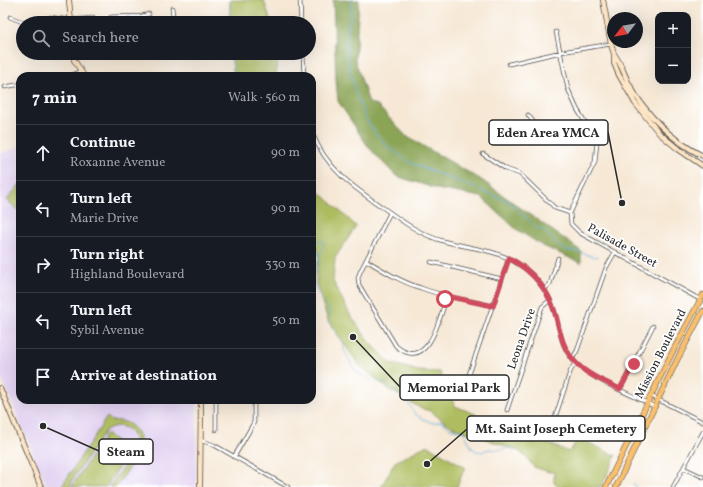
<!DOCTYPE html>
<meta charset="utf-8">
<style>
body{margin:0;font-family:Vollkorn,serif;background:#20242c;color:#f1f3f6}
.controls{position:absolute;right:12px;top:12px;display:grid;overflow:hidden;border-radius:8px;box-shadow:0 4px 16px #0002}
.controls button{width:36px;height:36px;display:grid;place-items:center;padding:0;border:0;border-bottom:1px solid #363941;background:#171b24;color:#f1f3f6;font:20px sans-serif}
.compass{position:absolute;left:607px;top:12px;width:36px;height:36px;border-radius:50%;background:#171b24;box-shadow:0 4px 16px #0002;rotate:239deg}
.stop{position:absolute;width:12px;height:12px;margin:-9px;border:3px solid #d1495b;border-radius:50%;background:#fff}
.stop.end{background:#d1495b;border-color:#fff;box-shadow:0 1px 4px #0008}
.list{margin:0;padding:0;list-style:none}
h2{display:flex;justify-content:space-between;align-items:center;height:52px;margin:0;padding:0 16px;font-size:17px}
h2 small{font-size:13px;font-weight:400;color:#9ea1a6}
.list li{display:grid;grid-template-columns:26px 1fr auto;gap:12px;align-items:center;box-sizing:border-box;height:56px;padding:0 16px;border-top:1px solid #363941}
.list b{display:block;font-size:15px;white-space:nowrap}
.list p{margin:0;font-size:13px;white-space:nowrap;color:#9ea1a6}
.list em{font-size:13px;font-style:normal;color:#9ea1a6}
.icon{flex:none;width:22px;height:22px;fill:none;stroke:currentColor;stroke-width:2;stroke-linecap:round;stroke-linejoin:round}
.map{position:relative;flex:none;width:703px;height:487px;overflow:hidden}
.search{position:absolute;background:#171b24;box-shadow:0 4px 16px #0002;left:16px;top:16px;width:300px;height:44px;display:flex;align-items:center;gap:10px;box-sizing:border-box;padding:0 14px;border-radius:22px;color:#9ea1a6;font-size:15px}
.panel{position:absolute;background:#171b24;box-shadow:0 4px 16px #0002;left:16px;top:72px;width:300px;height:332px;border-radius:12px}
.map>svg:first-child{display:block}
</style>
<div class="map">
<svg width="703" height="487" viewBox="0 0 703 487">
<rect width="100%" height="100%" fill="#fff"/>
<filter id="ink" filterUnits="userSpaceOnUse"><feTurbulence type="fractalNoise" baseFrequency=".025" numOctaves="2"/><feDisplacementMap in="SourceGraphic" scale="8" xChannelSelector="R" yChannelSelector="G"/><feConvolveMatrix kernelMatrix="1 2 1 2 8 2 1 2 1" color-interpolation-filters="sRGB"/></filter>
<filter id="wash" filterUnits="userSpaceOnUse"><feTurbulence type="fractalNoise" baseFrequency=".012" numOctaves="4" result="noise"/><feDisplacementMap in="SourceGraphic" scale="16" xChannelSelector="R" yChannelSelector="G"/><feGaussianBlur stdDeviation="0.9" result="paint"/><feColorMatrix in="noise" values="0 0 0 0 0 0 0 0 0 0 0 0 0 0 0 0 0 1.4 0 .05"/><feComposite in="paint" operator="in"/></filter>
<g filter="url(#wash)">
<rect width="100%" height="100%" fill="#f6e8d5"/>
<path fill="#e3d3f2" d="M20 146V400H197L196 487H47L0 375V154Z"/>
<path fill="#afbd60" stroke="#6d7446" d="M230 0H264L271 23H229Z
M231 53H279L276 76H234Z
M20 184V212L7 200Z
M312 185 356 226 335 258 333 281 349 313 368 340 390 363 418 371 440 372 447 390 455 406 569 452 579 438 616 456 601 487H560L554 483V472H549L534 467 527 458 519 451 461 430 451 426 430 411 420 408 394 392H392L359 365 328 321 316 283V267L319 257 317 246 312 243Z
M107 417 111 420V421C119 420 126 421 132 426 152 444 126 471 116 487H109C118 473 151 437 123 427 116 425 110 427 105 431L72 480 70 487H61Z
M106 434 130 450 106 487H73L72 486Z
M427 445 465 467 457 487H381L395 462Z"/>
<path fill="#8ba456" stroke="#5b6840" d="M333 0H359L355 60 369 103 377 105 406 136 480 179 581 251V263L543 246 516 229 481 197 437 189 396 176 369 148 338 101 336 81Z"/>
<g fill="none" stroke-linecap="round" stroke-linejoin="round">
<path stroke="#5da9d6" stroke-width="1" d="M352 0 351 14 346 40 347 57 356 94 365 117 376 134 388 147 411 163 508 201 537 228C547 229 553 242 561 247 566 251 570 251 575 251 583 252 589 257 597 257
M229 23 230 0
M231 53 234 76
M312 238 317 241H323L324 245 319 256 320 261 313 276 314 285 322 299 327 305 330 314 331 325 343 344 344 350 353 367 356 371 373 381 385 383 407 401 414 413 421 418 433 423 442 421 450 428 464 432 472 448 476 451 482 452 489 449 498 450 510 448 517 450
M633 483 636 487"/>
</g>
</g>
<g filter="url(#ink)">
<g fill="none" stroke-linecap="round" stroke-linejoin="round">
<defs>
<path id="street" d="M300 0 301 23
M172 8 174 23
M10 17 25 23
M33 23 50 17 70 20 93 18 104 23
M103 23 111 17 142 16 149 14
M556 32 568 89 577 109 597 142 595 162 570 213 571 224 580 233 701 300
M303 53 304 76
M110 54 113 53
M509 64 561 52 611 44
M70 76 81 71
M5 87 16 85H20
M528 115C532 120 537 128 543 131 559 142 573 134 587 125
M312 132C325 168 354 188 385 209 403 222 421 235 443 241 471 249 499 249 523 267 538 278 550 295 555 313 560 329 561 345 571 358 586 378 632 394 655 407
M483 154 506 169 520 174 555 208 570 213
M390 213 360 272 358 278 359 285 396 346C429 374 440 316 447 296
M366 260C384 271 401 282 421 288 444 297 469 300 493 306
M431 262 502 279
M544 290 550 284 558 258
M572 359 577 351 606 268 615 252
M464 389 509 258
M620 389 653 326
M651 396 703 422
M507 410 542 307 550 300
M553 424 570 372 575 363
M216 430V400
M200 440 214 445 288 487
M234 457 252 426 254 422V400
M684 468 703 477
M673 487 703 432"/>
<path id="secondary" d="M69 0 71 23
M603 0 611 44 614 54V63L619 75 635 103 659 133 678 149 703 166
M74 53V60L84 76
M614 54C621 63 624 74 629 84 646 115 672 141 703 156
M0 388 41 487
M200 487 201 400"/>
<path id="primary" d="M606 487 672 353 703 295
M616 487 678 358 703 311"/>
</defs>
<use href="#street" stroke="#494744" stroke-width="4.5"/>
<use href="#secondary" stroke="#494744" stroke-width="6"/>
<use href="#primary" stroke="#494744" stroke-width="6"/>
<use href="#street" stroke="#fff" stroke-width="3"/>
<use href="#secondary" stroke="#fde5c5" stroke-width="4.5"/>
<use href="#primary" stroke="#f9bf6d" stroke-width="5"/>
</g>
</g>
<g fill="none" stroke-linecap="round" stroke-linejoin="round" filter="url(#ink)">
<path stroke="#d1495b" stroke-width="5" d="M445 299 446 296 493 306 509 258C531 270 548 289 555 313 560 331 562 349 576 363 587 375 606 382 620 389L634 364"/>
</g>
<g text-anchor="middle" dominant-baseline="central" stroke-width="3.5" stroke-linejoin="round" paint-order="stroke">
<g font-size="12" fill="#2b2b2b" stroke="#fff">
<text transform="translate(622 246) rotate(29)">Palisade Street</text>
<text transform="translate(522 339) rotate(-71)">Leona Drive</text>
<text transform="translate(661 354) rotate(-63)">Mission Boulevard</text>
</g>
</g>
<path fill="none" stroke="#2b2b2b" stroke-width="1.5" d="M622 203L608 132M353 337L400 387M427 464L467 429M43 426L99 451"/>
<g fill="#2b2b2b" stroke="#fff" stroke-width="1.5">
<circle cx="622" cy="203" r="4"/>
<circle cx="353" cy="337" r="4"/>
<circle cx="427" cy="464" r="4"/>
<circle cx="43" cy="426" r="4"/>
</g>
<g fill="#fff" stroke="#2b2b2b" stroke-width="1.5">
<rect x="489" y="120" width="119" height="25" rx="4"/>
<rect x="400" y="375" width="109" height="25" rx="4"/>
<rect x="467" y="416" width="178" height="25" rx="4"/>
<rect x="99" y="439" width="54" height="25" rx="4"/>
</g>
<g font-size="13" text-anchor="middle" font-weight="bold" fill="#2b2b2b">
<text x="548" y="137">Eden Area YMCA</text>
<text x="454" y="392">Memorial Park</text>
<text x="556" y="433">Mt. Saint Joseph Cemetery</text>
<text x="126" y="456">Steam</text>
</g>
</svg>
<div class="controls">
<button>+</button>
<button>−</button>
</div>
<svg class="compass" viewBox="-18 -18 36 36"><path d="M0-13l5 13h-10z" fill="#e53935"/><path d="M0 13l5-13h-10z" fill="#9ea1a6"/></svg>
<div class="stop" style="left:445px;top:299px"></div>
<div class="stop end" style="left:634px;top:364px"></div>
<div class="search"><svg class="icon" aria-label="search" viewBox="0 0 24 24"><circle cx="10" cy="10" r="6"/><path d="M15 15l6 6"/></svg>Search here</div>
<section class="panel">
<h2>7 min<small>Walk · 560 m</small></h2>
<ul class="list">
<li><svg class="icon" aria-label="ahead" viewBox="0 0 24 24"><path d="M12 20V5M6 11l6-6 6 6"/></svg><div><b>Continue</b><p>Roxanne Avenue</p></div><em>90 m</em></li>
<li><svg class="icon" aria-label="left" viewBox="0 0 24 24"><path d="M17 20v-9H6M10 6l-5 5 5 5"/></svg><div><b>Turn left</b><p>Marie Drive</p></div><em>90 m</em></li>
<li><svg class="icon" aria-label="right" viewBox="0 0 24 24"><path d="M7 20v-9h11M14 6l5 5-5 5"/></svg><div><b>Turn right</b><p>Highland Boulevard</p></div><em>330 m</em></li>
<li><svg class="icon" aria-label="left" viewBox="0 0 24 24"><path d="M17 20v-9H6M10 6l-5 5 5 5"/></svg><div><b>Turn left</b><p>Sybil Avenue</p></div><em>50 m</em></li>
<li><svg class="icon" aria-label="arrive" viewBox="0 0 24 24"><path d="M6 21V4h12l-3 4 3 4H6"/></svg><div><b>Arrive at destination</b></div></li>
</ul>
</section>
</div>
